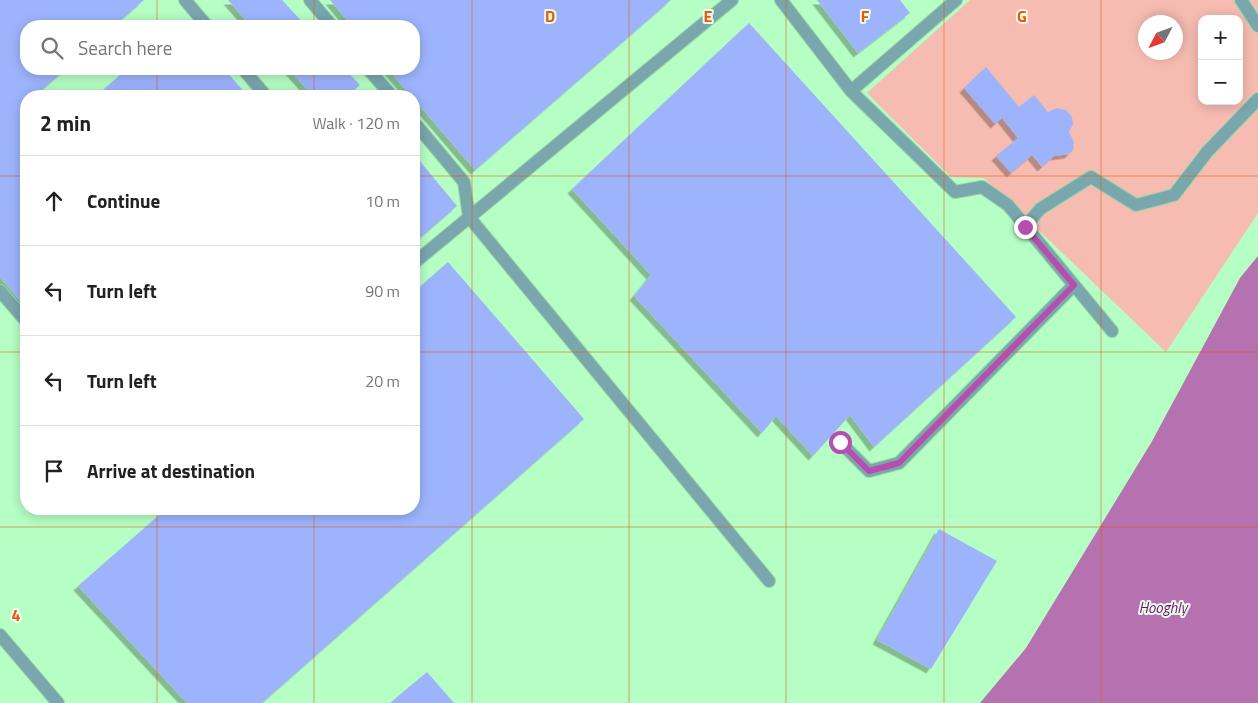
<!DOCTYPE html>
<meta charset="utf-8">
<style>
body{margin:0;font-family:"Titillium Web",sans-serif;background:#f6f6f6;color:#202124}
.controls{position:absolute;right:15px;top:15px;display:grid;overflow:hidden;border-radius:10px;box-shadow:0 2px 12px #0003}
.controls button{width:45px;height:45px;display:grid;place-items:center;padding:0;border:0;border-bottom:1px solid #e0e0e0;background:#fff;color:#202124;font:25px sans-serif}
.compass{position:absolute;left:1138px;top:15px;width:45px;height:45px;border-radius:50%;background:#fff;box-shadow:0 2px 12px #0003;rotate:229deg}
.stop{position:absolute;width:15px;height:15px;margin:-11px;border:4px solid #b64daf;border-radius:50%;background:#fff}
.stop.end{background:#b64daf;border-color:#fff;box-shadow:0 1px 5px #0008}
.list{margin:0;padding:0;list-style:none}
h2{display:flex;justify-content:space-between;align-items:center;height:65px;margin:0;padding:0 20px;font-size:21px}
h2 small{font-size:16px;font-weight:400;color:#757577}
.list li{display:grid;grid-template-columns:32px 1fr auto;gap:15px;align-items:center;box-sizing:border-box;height:90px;padding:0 20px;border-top:1px solid #e0e0e0}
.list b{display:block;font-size:19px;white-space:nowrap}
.list em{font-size:16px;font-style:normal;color:#757577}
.icon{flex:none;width:28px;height:28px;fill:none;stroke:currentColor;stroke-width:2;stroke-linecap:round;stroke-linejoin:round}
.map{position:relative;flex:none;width:1258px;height:703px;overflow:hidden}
.search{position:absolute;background:#fff;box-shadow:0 2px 12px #0003;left:20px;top:20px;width:400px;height:55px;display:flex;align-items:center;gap:12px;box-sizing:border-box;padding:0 18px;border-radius:20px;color:#757577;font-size:19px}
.panel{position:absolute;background:#fff;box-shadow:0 2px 12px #0003;left:20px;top:90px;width:400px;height:425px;border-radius:20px}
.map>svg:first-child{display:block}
</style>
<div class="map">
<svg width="1258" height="703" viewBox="0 0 1258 703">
<defs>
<filter id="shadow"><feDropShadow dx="-4.5" dy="4.5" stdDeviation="0" flood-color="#0004"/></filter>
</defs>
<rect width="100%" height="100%" fill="#b5fec4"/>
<path fill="#f6bcb2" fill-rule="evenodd" d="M970 0H1258V213L1166 352 984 178 951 177 867 93ZM1202 19H1239V101H1202ZM1146 22H1176V52H1146Z"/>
<path fill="#b671b0" d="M1258 256V703H980L1026 648 1151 443 1240 278Z"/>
<path fill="#9db4fd" filter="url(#shadow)" d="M0 0H144L114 26H26V69H66L35 96H26V307L0 277Z
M228 0H282L306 26H251Z
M330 0H671L475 170 414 99V96H411L388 69H414V26H352Z
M817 0H900L910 13 858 53Z
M182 21 187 26H176Z
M749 23 1016 317 874 447 850 415 813 456 776 416 762 433 634 296 651 275 572 189Z
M986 67 1019 107 1034 95 1048 112 1057 108 1066 110 1072 117 1073 124 1069 132 1074 142 1073 150 1069 154 1054 156 1042 167 1032 155 1011 173 996 156 1018 138 1002 118 995 124 964 88Z
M127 69H224L248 96H96Z
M289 69H345L360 85 347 96H313Z
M414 154 457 206 414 243Z
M448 262 584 419 262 703H187L78 586 166 509H414V292Z
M939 529 997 561 931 669 877 640Z
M427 672 454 703H390Z"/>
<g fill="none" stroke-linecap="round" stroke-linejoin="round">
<defs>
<path id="lane" d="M185 0 207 26
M310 0 332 26
M781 0 851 91 956 0
M1241 0 1258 26
M243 69 266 96
M368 69 392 96
M851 91 955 192 982 187 1008 205 1112 331
M414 122 464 182 469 217 769 581
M1025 227 1040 209 1091 177 1136 205 1174 195 1207 152 1258 99
M414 263 732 0
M0 291 26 321
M840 442 869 471 899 463 1074 285
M0 635 58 703"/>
</defs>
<use href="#lane" stroke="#96d7a4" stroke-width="14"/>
<use href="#lane" stroke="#7aa6ae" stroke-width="12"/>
</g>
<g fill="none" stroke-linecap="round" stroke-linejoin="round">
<path stroke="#b64daf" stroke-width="6" d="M840 442 869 471 899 463 1074 285 1025 227"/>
</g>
<path fill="none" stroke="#e8590c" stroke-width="1" stroke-opacity="0.55" d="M157 0V26M314 0V26M472 0V703M629 0V703M786 0V703M944 0V703M1101 0V703M157 69V96M314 69V96M0 176H26M414 176H1258M0 352H26M414 352H1258M157 509V703M314 509V703M0 527H1258"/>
<g text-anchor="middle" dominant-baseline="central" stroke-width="4" stroke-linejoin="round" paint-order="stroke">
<g font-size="15" font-style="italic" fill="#6a1566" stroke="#edfbef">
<text x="1163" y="607">Hooghly</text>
</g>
</g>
<g font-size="16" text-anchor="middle" font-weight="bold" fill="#e8590c" stroke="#edfbef" stroke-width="4" stroke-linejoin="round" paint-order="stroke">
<text x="550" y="22">D</text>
<text x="708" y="22">E</text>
<text x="865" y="22">F</text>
<text x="1022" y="22">G</text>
<text x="16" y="621">4</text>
</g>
</svg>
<div class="controls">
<button>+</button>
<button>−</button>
</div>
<svg class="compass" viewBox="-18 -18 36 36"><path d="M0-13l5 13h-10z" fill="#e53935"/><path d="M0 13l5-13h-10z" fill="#757577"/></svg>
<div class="stop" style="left:840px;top:442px"></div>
<div class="stop end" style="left:1025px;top:227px"></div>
<div class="search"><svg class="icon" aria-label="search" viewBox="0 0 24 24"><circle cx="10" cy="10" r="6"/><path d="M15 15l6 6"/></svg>Search here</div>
<section class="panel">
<h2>2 min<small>Walk · 120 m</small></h2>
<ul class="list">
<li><svg class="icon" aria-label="ahead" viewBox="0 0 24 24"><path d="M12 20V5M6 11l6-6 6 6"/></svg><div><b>Continue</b></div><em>10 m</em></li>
<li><svg class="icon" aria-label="left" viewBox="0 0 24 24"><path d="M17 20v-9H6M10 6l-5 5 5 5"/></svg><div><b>Turn left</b></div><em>90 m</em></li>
<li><svg class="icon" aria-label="left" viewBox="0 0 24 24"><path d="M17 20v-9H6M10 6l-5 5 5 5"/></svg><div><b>Turn left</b></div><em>20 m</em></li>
<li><svg class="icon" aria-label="arrive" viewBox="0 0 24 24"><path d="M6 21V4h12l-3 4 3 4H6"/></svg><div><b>Arrive at destination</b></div></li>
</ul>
</section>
</div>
